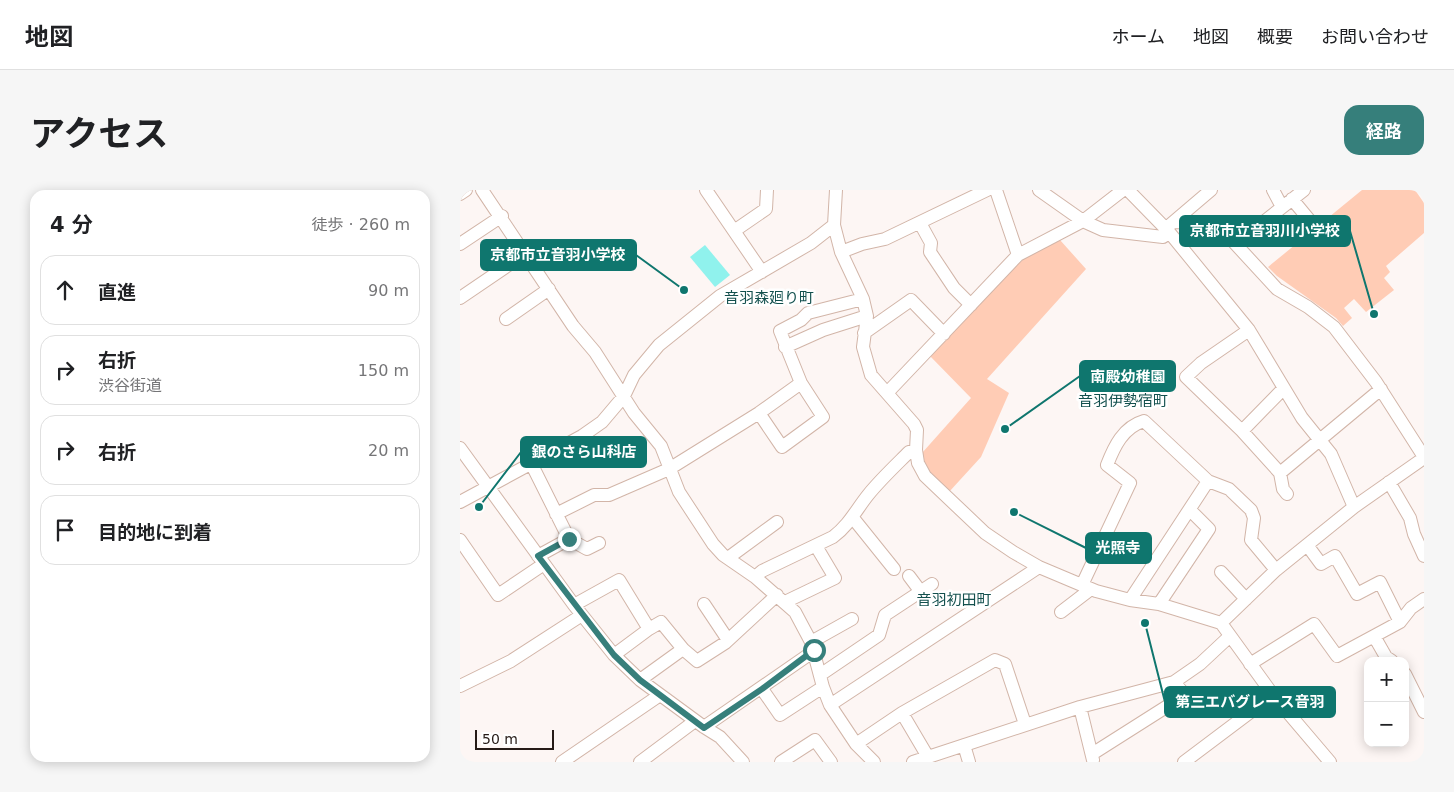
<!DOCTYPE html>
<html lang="ja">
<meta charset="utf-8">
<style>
body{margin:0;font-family:"DejaVu Sans","Noto Sans JP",sans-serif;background:#f6f6f6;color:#202124}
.controls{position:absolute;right:15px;bottom:15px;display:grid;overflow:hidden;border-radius:10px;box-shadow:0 2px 12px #0003}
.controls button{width:45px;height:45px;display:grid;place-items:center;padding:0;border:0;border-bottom:1px solid #e0e0e0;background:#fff;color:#202124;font:25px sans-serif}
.scale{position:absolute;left:15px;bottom:12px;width:79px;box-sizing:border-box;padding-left:5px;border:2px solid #261b17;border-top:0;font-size:14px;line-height:18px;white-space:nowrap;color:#261b17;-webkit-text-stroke:4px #fff;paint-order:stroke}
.stop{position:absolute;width:15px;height:15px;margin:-11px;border:4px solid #367f7b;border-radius:50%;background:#fff}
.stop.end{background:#367f7b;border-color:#fff;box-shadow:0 1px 5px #0008}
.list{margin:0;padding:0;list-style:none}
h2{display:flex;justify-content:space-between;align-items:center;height:65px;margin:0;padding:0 20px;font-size:21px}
h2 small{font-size:16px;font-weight:400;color:#757577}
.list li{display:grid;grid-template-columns:32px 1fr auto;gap:15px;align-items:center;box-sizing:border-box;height:70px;margin:0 10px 10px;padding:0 10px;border:1px solid #e0e0e0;border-radius:15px}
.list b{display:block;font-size:19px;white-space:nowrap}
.list p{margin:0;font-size:16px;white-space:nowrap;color:#757577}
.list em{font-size:16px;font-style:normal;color:#757577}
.icon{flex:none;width:28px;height:28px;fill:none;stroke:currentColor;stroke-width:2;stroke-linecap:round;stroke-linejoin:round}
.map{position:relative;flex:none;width:964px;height:572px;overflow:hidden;border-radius:15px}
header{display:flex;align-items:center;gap:30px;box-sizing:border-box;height:70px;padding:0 25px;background:#fff;border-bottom:1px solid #e0e0e0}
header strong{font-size:24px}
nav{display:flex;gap:28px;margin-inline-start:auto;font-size:18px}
.intro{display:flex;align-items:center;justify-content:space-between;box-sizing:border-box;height:120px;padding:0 30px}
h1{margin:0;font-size:35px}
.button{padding:12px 22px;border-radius:15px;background:#367f7b;color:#fff;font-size:18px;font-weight:700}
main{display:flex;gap:30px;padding:0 30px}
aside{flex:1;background:#fff;border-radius:15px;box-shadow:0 2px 12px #0003}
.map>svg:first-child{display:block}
</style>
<header>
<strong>地図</strong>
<nav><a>ホーム</a><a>地図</a><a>概要</a><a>お問い合わせ</a></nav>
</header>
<div class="intro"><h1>アクセス</h1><a class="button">経路</a></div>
<main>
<aside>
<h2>4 分<small>徒歩 · 260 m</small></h2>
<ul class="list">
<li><svg class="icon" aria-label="ahead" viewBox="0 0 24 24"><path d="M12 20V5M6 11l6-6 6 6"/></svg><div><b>直進</b></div><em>90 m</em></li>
<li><svg class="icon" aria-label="right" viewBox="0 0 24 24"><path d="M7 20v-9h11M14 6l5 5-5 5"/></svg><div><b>右折</b><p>渋谷街道</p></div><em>150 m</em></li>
<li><svg class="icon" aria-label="right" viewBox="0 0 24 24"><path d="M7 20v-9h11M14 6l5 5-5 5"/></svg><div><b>右折</b></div><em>20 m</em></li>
<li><svg class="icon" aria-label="arrive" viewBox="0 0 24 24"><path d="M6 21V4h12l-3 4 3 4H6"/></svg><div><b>目的地に到着</b></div></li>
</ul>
</aside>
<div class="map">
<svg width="964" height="572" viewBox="0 0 964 572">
<rect width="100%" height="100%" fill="#fdf6f4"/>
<path fill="#ffccb5" d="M902 0H955L964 13V43L926 76 930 82 924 88 934 100 906 122 894 109 884 118 892 128 883 136 876 128 817 86 808 77Z
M600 50 626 79 527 189 549 203 521 267 489 302C477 290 462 281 462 263L511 208 470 166 559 67Z"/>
<path fill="#90f2ed" d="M245 55 270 85 255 97 230 67Z"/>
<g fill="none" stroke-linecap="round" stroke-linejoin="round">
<defs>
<path id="street" d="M22 0 113 136 135 162 174 223 201 256 219 302 253 354 263 365 295 387 335 422 351 452 363 497 370 515 396 554 414 572
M246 0 302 82
M536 0 558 65
M579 0 623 31 643 40 703 47 709 42
M668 0 709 42 789 140 842 228 871 264 894 317
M813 0 822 17
M0 4 6 0
M832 9 851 32
M715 32 757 34 817 99 848 117 874 137 916 192 964 267
M460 33 471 53 470 62 494 98 511 115
M711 34 751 0
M374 35 381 62 403 109 407 126 403 157 411 185 454 234 457 240 456 260 458 273 465 286 525 343 553 362 579 377 636 401 670 410 699 414 761 433
M274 41 306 19 307 0
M777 53 844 0
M0 54 42 26
M381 62 402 54 425 49 527 0
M0 108 66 63
M46 129 89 99
M789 140 741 173 726 187 782 241 820 283 823 299 827 304
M404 143 451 110 484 144
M325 157 363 140 407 126
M427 203 558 65 623 31 663 0
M299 223 322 257 363 227 341 193 320 141 341 130 348 123 403 109
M782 241 824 198
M0 258 114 415 154 465 180 490 244 537 260 547 283 572
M71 273 109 349 78 366
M820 283 921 199
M929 292 950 328 954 344 964 366
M0 312 122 246 142 232 164 206 174 185 199 155 260 106 351 53 374 35 376 0
M96 324 134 305H149L209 279 299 223 341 193
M393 328 434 379
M109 349 127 359 139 353
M0 350 38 405 84 374
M847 355 861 374 875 366 897 404 920 392 940 432
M268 368 317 332
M761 382 786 409
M449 386 461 402
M295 387 302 381 373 347C389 335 396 320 408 305 420 290 435 276 449 262L456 260
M622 395 670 293 647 275C654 257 663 237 684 231L748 291 769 299 791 320 794 328 791 350 816 380
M670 410 748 291
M325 412 375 388 356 356
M244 414 268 450
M699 414 749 339 730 320
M114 415 159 390 189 439 154 465
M601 422 631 399
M189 439 201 432 223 459 237 471 265 453 317 405
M914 446 926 467 932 471
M351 452 392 429
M790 474 854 434 877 466 940 432 951 418 964 409
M945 484 964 522
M360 485 419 445 425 425 472 394
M180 490 223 459
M0 496 51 471 122 425
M302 499 320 525 363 497
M370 515 579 377
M620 517 633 570
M442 523 468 567
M244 537 354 461
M396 554 442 523 535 470 545 474 565 534
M504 555 509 572
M632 564 725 505 714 492
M102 572 200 505
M180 572 235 531
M321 572 355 550 371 572
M453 572 620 517 714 492 740 474 770 446
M724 572 813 505
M870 572 813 505 761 433 816 380 894 317 964 268"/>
</defs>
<use href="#street" stroke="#d2b5a8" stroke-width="14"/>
<use href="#street" stroke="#fff" stroke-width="12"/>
</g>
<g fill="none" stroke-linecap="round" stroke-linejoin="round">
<path stroke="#367f7b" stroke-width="6" d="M109 349 78 366 154 465 180 490 244 538 302 499 354 460"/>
</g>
<g text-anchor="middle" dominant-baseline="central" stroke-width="5" stroke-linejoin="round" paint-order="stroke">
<g font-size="15" fill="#13504e" stroke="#fff">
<text x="309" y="108">音羽森廻り町</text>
<text x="663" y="211">音羽伊勢宿町</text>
<text x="494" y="410">音羽初田町</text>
</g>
</g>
<path fill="none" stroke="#0f766e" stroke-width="2" d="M914 124L890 41M224 100L176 65M545 239L620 186M19 317L61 262M554 322L626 358M685 433L705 512"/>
<g fill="#0f766e" stroke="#fff" stroke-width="2">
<circle cx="914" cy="124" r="5"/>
<circle cx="224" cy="100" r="5"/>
<circle cx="545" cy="239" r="5"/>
<circle cx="19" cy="317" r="5"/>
<circle cx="554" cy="322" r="5"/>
<circle cx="685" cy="433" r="5"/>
</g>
<g fill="#0f766e" stroke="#0f766e" stroke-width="2">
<rect x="720" y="26" width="170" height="30" rx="5"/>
<rect x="21" y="50" width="155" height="30" rx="5"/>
<rect x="620" y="171" width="95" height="30" rx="5"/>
<rect x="61" y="247" width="125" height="30" rx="5"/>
<rect x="626" y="343" width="65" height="30" rx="5"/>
<rect x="705" y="497" width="170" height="30" rx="5"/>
</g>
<g font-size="15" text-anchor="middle" font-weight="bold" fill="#fff">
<text x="805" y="46">京都市立音羽川小学校</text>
<text x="98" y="70">京都市立音羽小学校</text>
<text x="668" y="192">南殿幼稚園</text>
<text x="124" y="267">銀のさら山科店</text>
<text x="658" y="363">光照寺</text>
<text x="790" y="517">第三エバグレース音羽</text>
</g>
</svg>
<div class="controls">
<button>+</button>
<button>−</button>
</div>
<div class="scale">50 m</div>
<div class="stop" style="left:354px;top:460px"></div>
<div class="stop end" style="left:109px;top:349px"></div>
</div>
</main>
